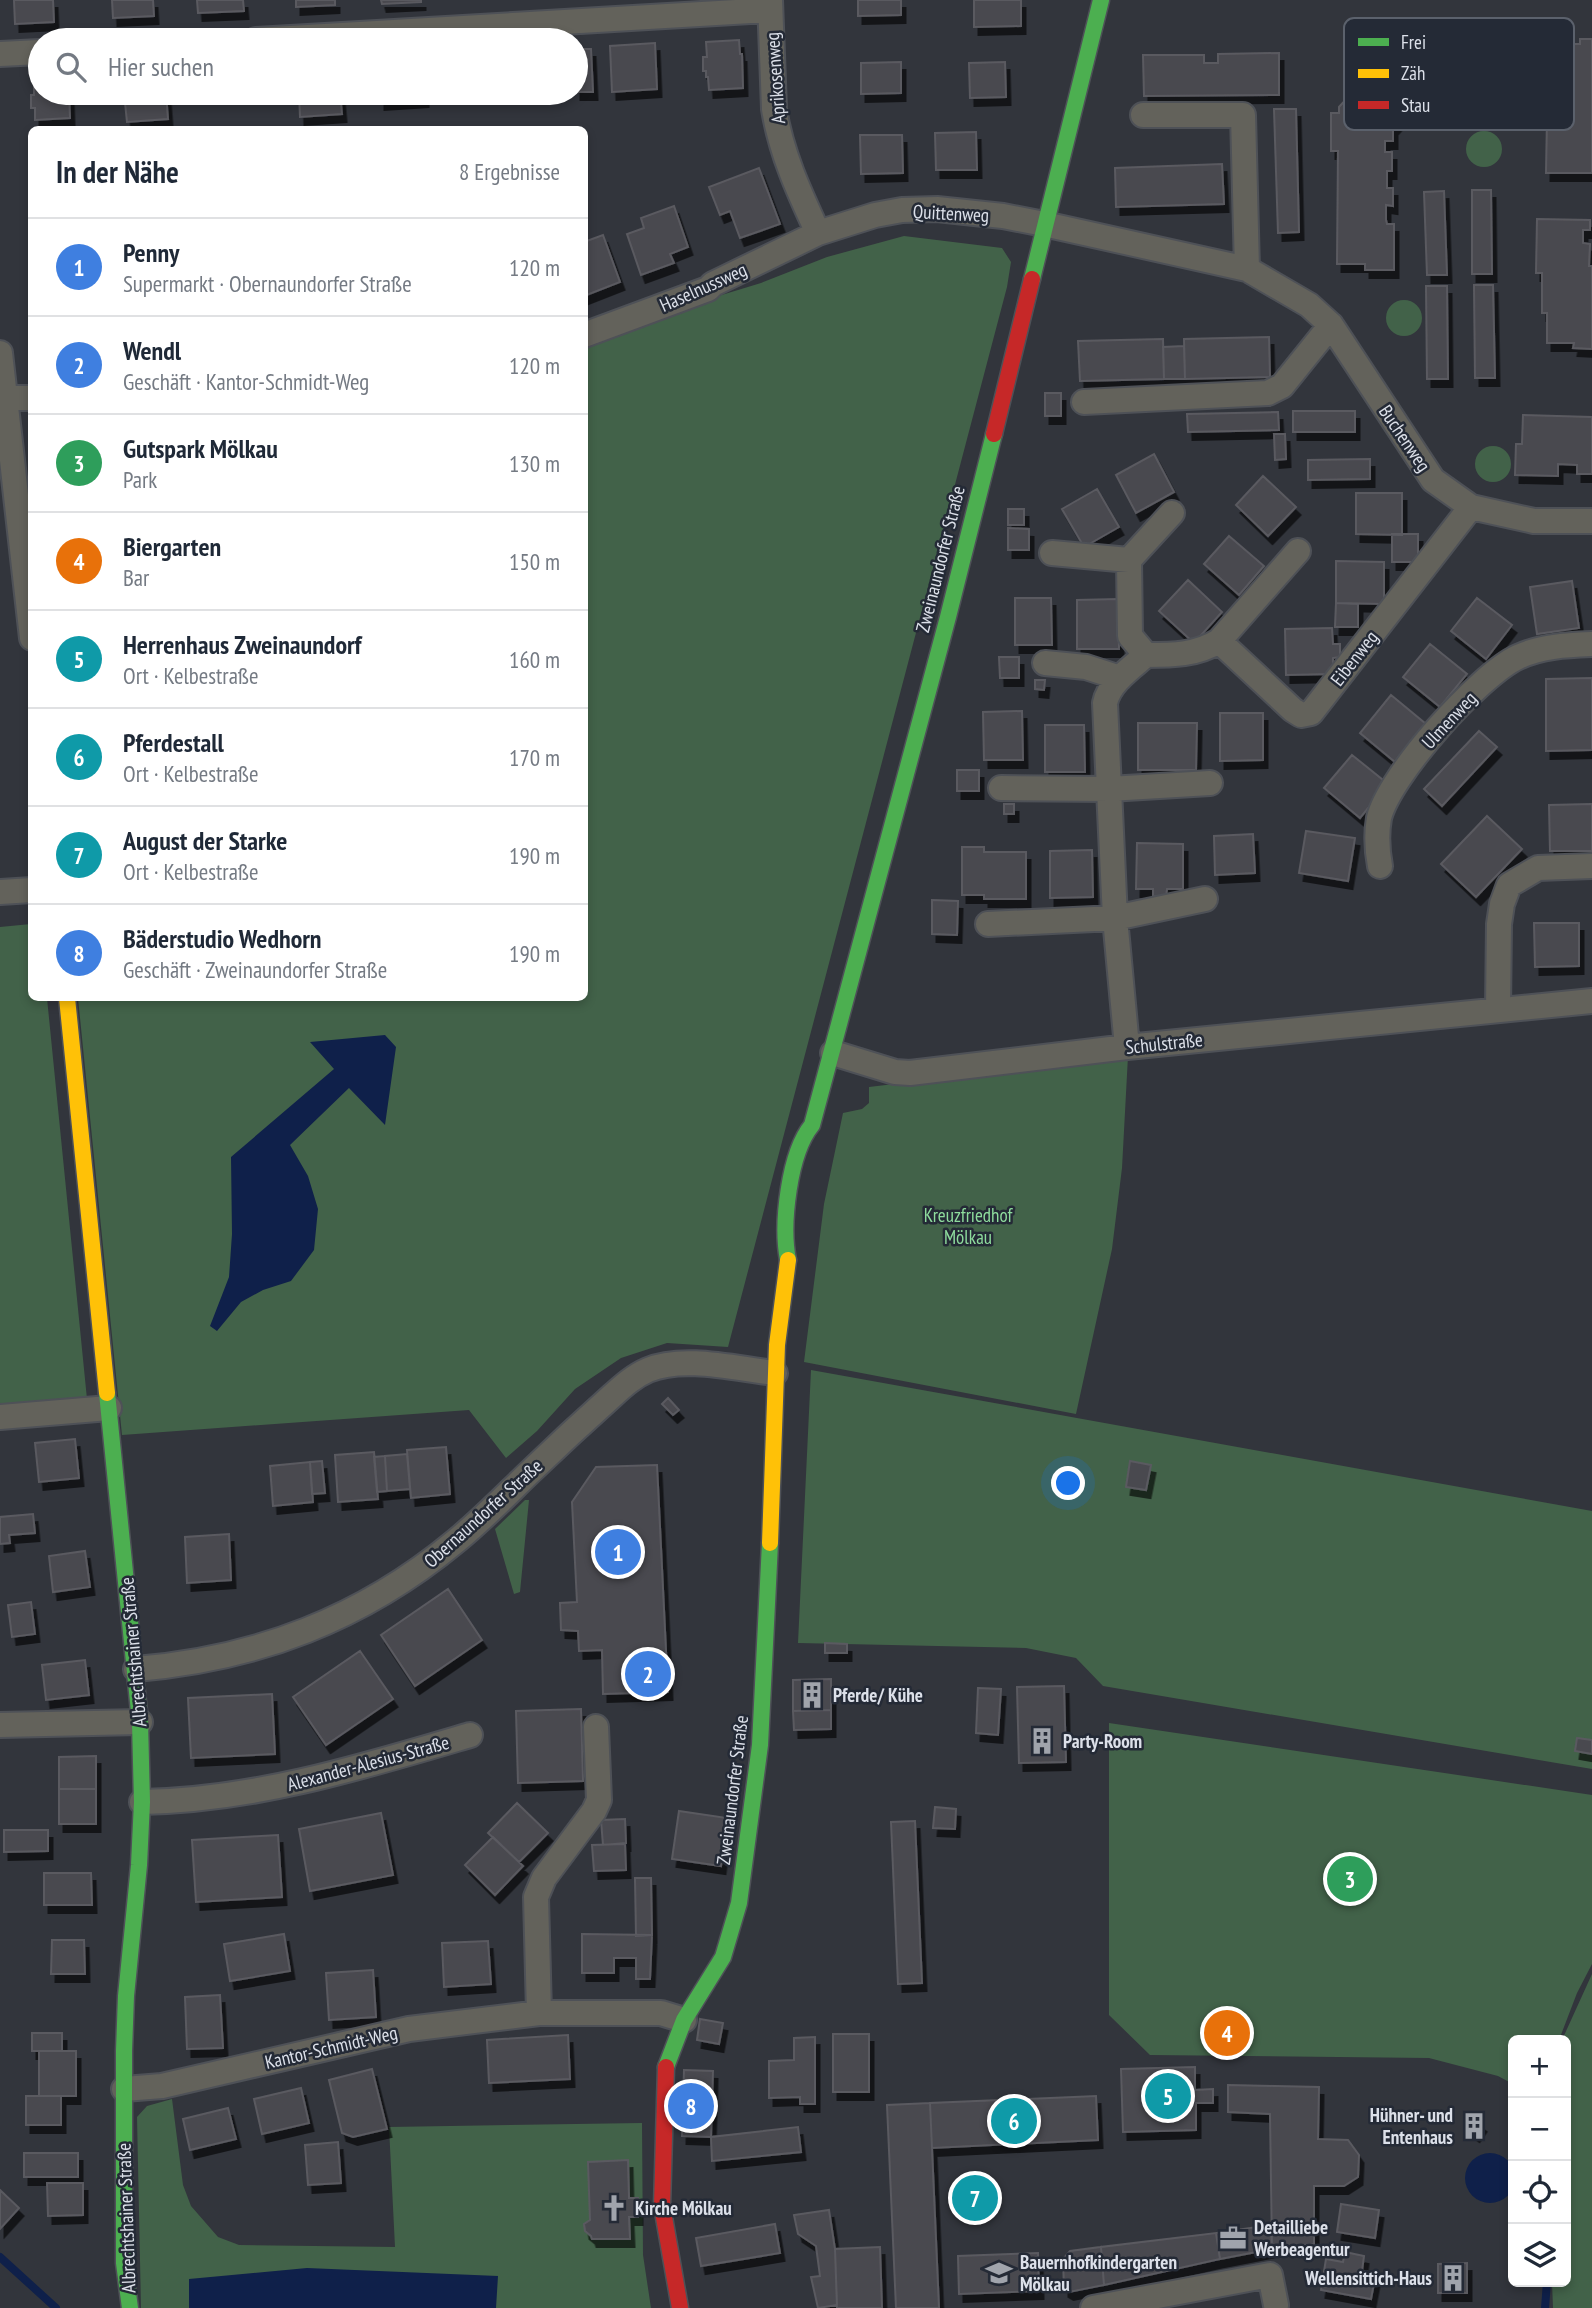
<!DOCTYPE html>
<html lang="de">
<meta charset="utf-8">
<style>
body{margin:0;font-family:"PT Sans Narrow",sans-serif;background:#f2f2f3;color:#1f2937}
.controls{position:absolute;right:21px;bottom:21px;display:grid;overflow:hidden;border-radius:10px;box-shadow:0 4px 10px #0003}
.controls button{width:63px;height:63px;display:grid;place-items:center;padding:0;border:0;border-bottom:2px solid #e0e1e3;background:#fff;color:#1f2937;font:35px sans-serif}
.you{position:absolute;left:1069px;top:1484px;width:24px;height:24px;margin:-18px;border:5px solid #fff;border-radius:50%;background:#1a73e8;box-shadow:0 0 0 10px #1a73e833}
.badge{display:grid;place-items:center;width:46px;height:46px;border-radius:50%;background:#59606c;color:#fff;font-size:23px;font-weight:700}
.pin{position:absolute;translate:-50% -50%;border:4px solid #fff;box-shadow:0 2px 7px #0006}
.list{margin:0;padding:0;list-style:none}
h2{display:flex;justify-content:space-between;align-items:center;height:91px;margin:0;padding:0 28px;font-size:30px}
h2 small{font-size:23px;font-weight:400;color:#747a83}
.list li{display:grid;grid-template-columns:46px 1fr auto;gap:21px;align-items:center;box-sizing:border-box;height:98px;padding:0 28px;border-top:2px solid #e0e1e3}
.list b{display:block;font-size:26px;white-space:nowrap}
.list p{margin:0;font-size:23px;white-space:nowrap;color:#747a83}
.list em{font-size:23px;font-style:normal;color:#747a83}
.icon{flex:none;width:38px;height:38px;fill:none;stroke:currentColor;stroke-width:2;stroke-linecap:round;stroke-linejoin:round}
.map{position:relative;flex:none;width:1592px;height:2308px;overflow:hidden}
.search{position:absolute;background:#fff;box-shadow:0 4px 10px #0003;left:28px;top:28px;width:560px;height:77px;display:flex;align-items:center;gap:18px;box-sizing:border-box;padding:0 24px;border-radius:38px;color:#747a83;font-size:26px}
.panel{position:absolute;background:#fff;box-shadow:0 4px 10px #0003;left:28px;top:126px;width:560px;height:875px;border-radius:10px}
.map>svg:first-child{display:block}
</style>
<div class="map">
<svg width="1592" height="2308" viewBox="0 0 1592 2308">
<defs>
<filter id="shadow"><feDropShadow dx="4.5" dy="8" stdDeviation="0" flood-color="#0009"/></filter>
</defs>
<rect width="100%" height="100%" fill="#32353c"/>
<path fill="#426249" d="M1466 149a18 18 0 1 1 36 0a18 18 0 1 1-36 0Z
M904 236 1002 248 1011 262 1007 287 728 1347 667 1343 621 1358 575 1389 537 1431 506 1458 469 1410 122 1435 78 998H584L585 345 715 297 761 283 827 257Z
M1386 318a18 18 0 1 1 36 0a18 18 0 1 1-36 0Z
M1475 464a18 18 0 1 1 36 0a18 18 0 1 1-36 0Z
M31 924 32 998H47L87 1399 0 1406V927Z
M1128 1056 1122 1168 1112 1249 1076 1414 804 1362 824 1204 843 1113 862 1109 869 1103V1087Z
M811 1370 1592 1511V1769L1103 1686 1076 1658 1026 1648 798 1643Z
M525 1500H529L520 1592 514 1594 495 1529Z
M1109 1723 1592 1795V1964L1577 1993 1559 2040H1513V2084L1498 2076 1429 2058 1150 2055 1109 2015Z
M1592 1974V2308H1553L1552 2282H1566V2040H1562Z
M172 2099 183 2185 191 2206 218 2237 239 2245 395 2247 389 2127 642 2123 643 2255 651 2308H141L137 2117 147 2106Z"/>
<path fill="#0f204a" d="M385 1035 396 1047 385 1125 349 1088 290 1145 308 1176 318 1209 314 1250 291 1281 263 1290 241 1302 217 1331 210 1326 229 1277 232 1234 231 1157 334 1069 310 1042Z
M1465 2178a25 25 0 1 1 50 0a25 25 0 1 1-50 0Z
M307 2268 498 2276 496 2308H189V2279Z"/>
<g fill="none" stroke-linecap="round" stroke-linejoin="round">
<path stroke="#0f204a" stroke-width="8" d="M0 2257 56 2308
M1545 2308 1547 2282"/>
</g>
<path fill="#4a494f" stroke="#5a5a60" stroke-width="2" filter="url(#shadow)" d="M14 0H53L54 22 15 24Z
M112 0H153L154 16 113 18Z
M197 0H243L244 11 198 13Z
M296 0H335V5L296 7Z
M381 0H421V2L382 4Z
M858 0H901V15L858 16Z
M974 0H1021V26L974 27Z
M1580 39H1592V173H1546L1547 118H1552L1553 44H1580Z
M739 40 740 54H742L743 88 709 90 708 77H706V71H703V57H707L706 42Z
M1400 41 1434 42V46H1477V96H1456V105H1440V94H1431V104L1414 103 1393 127V141H1385V152H1392V171H1387V188H1393V206L1386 205V220L1387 224H1394V270H1365V264H1337L1338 151H1331V113H1339V107L1393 49H1401Z
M655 43 657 89 612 92 610 46Z
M576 49H591L593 92H576Z
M1279 53V95L1144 96 1143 55H1204V63H1218V54Z
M901 62V93L861 94V63Z
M1005 62 1006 97 970 98 969 63Z
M34 82H40V93H69L70 118 35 120V108H31V95H34Z
M124 93H166L168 119 127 122Z
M299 93H340L342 114 300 117Z
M380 93H424V99L380 102Z
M465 93H508L466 95Z
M1274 109H1296L1299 232 1278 233Z
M976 132 977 170H936L935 133Z
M860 135H902L903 173 861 174Z
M1222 164 1224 204 1116 207 1115 168Z
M759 168 780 224 740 238 730 211 720 215 709 187Z
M1472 190H1491L1492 274H1472Z
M1444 191 1447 275H1427L1424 192Z
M674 206 688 247 670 254 674 263 641 275 627 234 644 228 641 218Z
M1537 219 1590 220V230H1583V243L1590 244 1589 266H1592V349L1573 348 1574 343H1547V313H1542V273H1536Z
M603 235 620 282 584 296V242Z
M1474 285H1493L1495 378H1475Z
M1426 286H1447L1448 379H1427Z
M1269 337 1270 377 1185 379 1184 339Z
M1163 339 1164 379 1080 381 1078 341Z
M1184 346 1185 379H1164L1163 347Z
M1045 393H1061V416H1045Z
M1293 411H1355V432H1293Z
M1278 412 1279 430 1188 432 1187 414Z
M1523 415 1592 417V474H1577V465L1558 464V476L1515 475 1516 444H1522Z
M1274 434H1285L1286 459 1275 460Z
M1154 454 1174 492 1136 513 1116 475Z
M1370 459V479L1308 480V460Z
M1263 476 1296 507 1268 536 1236 505Z
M1097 489 1119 527 1084 547 1062 509Z
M1356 493H1402V535L1356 534Z
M1008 509H1024V525H1008Z
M1008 528 1029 529V550H1008Z
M1392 534H1418V562H1392Z
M1229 536 1264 566 1239 595 1204 564Z
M1336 561 1384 562V604L1336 603Z
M1188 580 1222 612 1194 643 1159 611Z
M1572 581 1579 628 1537 634 1530 587Z
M1015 598H1051L1052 645H1015Z
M1477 598 1512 625 1486 659 1451 631Z
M1118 599 1119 649H1077V600Z
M1336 603 1358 604V627H1335Z
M1332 628 1333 644H1340V657L1333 658V674L1286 675 1285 629Z
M1430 644 1467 674 1440 707 1403 677Z
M999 657H1019V678H1000Z
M1592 678V750L1546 751V679Z
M1035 680H1045L1044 690 1035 689Z
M1391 695 1426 724 1395 762 1360 733Z
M1022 711 1023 760H984L983 712Z
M1220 713H1263V760L1220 761Z
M1138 723H1197L1196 770H1138Z
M1045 725H1084L1085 772H1045Z
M1479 731 1497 747 1442 806 1424 789Z
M1352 755 1388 784 1360 818 1324 788Z
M957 770H979V791H957Z
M1004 804H1014V814H1004Z
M1592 804V851H1550L1549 805Z
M1487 816 1522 849 1476 897 1441 864Z
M1306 831 1355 838 1348 881 1299 873Z
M1253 834 1255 873 1215 875 1214 836Z
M1137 843 1183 844V889H1167L1166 897 1153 896V889H1136Z
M962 847H984V852H1026V899H984V895H962Z
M1092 850 1093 897 1050 898V851Z
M932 900 958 901 957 935 932 934Z
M1534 923H1579V966L1535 967Z
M668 1398 679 1410 673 1415 662 1404Z
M75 1439 79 1478 39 1482 35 1443Z
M446 1447 450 1494 411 1498 407 1450Z
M374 1452 378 1499 338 1502 335 1455Z
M407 1454 410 1489 387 1491 385 1456Z
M385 1456 387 1491 377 1492 374 1457Z
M322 1461 325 1493 312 1494 310 1462Z
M1130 1461 1151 1465 1146 1490 1126 1487Z
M310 1462 313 1502 273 1506 270 1466Z
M657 1465 668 1692 603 1694 602 1650 579 1651 578 1631 561 1630 560 1603 577 1602 572 1502 596 1467Z
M33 1514 35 1533 9 1535 10 1543 0 1544V1517Z
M229 1534 231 1580 187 1583 185 1537Z
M85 1551 90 1587 53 1592 49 1556Z
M448 1589 482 1640 415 1686 381 1635Z
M31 1602 35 1634 12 1637 8 1605Z
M825 1643 847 1644V1653H825Z
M360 1651 393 1699 326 1745 293 1697Z
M85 1660 89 1695 46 1700 42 1665Z
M831 1679V1710L793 1711V1680Z
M1064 1686 1066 1762 1019 1763 1017 1687Z
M978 1688 1001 1689 998 1735 976 1733Z
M272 1694 275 1754 191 1758 188 1698Z
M581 1709 583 1781 518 1783 516 1711Z
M831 1710V1729L794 1730 793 1711Z
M1577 1738 1592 1740V1754L1575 1751Z
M96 1756V1789H59V1757Z
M59 1789H96V1824H59Z
M517 1803 548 1833 519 1862 488 1833Z
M935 1807 956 1809 955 1829 933 1828Z
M679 1811 727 1818 721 1866 672 1859Z
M381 1813 393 1875 310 1891 299 1829Z
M625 1819 626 1843 603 1845 601 1820Z
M915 1821 922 1983 898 1984 891 1822Z
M4 1830H48V1851L4 1852Z
M278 1835 282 1897 196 1902 192 1840Z
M493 1837 523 1866 495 1895 465 1865Z
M625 1844 626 1870 594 1871 592 1845Z
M44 1873H91L92 1905H44Z
M635 1878H651L652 1935 636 1936Z
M284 1934 290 1971 230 1981 224 1944Z
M582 1934 652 1935 650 1979H636V1958H614V1973H582Z
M52 1940H84L85 1974H51Z
M488 1941 491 1984 444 1987 442 1943Z
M373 1970 376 2017 329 2020 326 1973Z
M220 1995 223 2048 187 2049 185 1997Z
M700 2019 723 2023 719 2044 697 2040Z
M32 2033H62V2051H32Z
M833 2034H869V2092H833Z
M568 2035 570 2079 489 2083 487 2040Z
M815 2037V2104H800V2097L769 2098V2061L794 2060V2038Z
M39 2051H76V2096H39Z
M1195 2067V2090L1213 2089V2103H1196V2130L1123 2132 1121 2069Z
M372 2069 387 2129 353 2137 342 2133 329 2080Z
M684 2070 713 2071 711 2137 682 2136Z
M1228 2085 1319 2087 1318 2139 1348 2140 1359 2155 1358 2177 1344 2186H1314V2244L1272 2249 1270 2114 1228 2112Z
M301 2088 309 2123 262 2134 254 2099Z
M26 2096H61V2125H26Z
M1096 2096 1098 2140 932 2148 930 2103Z
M930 2103 939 2308H896L887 2105Z
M228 2108 236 2139 190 2150 183 2119Z
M1474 2118 1482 2124 1475 2134 1466 2127Z
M798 2127 801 2152 712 2161 711 2137Z
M338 2142 341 2183 308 2185 305 2145Z
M24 2153H78V2177H24Z
M628 2160 629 2198H638V2217H629L630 2239H592L591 2236 585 2231 584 2224 590 2220 588 2162Z
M47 2183H83V2215L48 2216Z
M0 2190 19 2208 0 2229Z
M1341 2204 1379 2210 1375 2238 1337 2232Z
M829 2210 835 2249 837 2305 818 2308 811 2277 820 2276 816 2246 798 2234 794 2215Z
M775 2224 780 2253 701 2266 696 2238Z
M1271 2225 1272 2249 1220 2259 1216 2233Z
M1216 2233 1220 2259 1104 2285 1101 2247Z
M880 2247 882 2308H837L835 2249Z
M1101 2247 1104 2285 1069 2292 1064 2289 1063 2259 1070 2251Z
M1345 2252 1364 2256 1362 2271 1376 2273 1371 2299 1321 2290 1326 2259 1343 2262Z
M1038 2253 1039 2291 959 2294 958 2256Z
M1467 2263V2293H1438V2264Z"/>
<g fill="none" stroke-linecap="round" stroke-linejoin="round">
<defs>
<path id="street" d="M770 0 774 109C781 153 799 192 818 233
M256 40 770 10
M0 54 40 52
M1143 115H1243L1247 269
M584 335 708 289 713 284 818 233 875 215 902 210 937 209 1003 216 1044 224 1247 269 1309 305 1331 325 1433 480 1471 507 1534 521H1592
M0 353 32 638
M5 398H32
M1084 402 1268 393 1282 386 1331 325
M1052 553 1129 560
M1219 641 1298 551
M1146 655 1130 636 1129 560 1172 513
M1045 663 1086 667 1120 678
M1001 788 1109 789 1210 783
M1380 866C1377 850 1376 835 1379 818 1389 776 1479 675 1518 657 1541 646 1567 645 1592 644
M0 892 32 890
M988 924 1115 918 1205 899
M1498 1010 1499 924 1502 904 1509 885 1538 868 1592 866
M1127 1047 1115 918 1105 703C1109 683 1131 668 1146 655 1173 655 1196 655 1219 641L1293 710 1301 715 1311 713 1471 507
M833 1053 895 1072 910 1073 1127 1047 1592 1001
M0 1417 109 1408
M136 1669C257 1659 362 1619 456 1541 482 1520 506 1495 530 1472 557 1446 584 1421 612 1396 623 1386 634 1376 648 1370 684 1355 737 1369 775 1373
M0 1725 140 1722
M142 1802C255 1800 362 1767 470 1735
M539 2013 536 1897 544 1878 594 1811 599 1800 596 1727
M124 2089 162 2086 409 2029 539 2013H661L684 2020
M1093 2308 1270 2275 1276 2305"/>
<path id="fast" d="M1032 279 1101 0
M788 1260C781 1224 789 1153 812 1125L948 617 994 434
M107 1393 140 1722 142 1802 139 1865 126 1996 124 2051V2263L130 2308
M666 2067 684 2020 723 1957 739 1903 760 1745 770 1543"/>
<path id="slow" d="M67 998 107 1393
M770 1543 777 1345 788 1260"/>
<path id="jam" d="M994 434 1032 279
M666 2067 662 2206 680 2308"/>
</defs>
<use href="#street" stroke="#4e5157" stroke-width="28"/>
<use href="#fast" stroke="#4e5157" stroke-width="19"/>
<use href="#slow" stroke="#4e5157" stroke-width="19"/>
<use href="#jam" stroke="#4e5157" stroke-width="19"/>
<use href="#street" stroke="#63625b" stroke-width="24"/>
<use href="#fast" stroke="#4caf50" stroke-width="16"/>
<use href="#slow" stroke="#ffc107" stroke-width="16"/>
<use href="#jam" stroke="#c62828" stroke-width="16"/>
</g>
<defs>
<symbol id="building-bare" viewBox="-9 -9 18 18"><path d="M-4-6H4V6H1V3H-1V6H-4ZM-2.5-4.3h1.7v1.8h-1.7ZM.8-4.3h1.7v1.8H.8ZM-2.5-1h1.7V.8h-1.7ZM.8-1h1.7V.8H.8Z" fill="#a0a4ac" stroke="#242a36" stroke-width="2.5" paint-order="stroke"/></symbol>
<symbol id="church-bare" viewBox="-9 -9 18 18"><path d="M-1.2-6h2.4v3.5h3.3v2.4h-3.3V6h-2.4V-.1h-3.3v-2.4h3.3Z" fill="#a0a4ac" stroke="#242a36" stroke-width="2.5" paint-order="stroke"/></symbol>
<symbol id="office-bare" viewBox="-9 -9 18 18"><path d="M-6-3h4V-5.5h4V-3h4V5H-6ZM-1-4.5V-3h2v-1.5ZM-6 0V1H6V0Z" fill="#a0a4ac" stroke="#242a36" stroke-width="2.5" paint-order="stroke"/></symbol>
<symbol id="school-bare" viewBox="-9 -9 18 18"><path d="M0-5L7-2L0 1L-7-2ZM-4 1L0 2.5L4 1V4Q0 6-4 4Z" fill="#a0a4ac" stroke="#242a36" stroke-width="2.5" paint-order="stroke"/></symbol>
</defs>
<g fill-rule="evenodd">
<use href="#building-bare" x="793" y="1676" width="38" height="38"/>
<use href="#building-bare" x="1023" y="1722" width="38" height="38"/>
<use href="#building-bare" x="1455" y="2107" width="38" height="38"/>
<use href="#church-bare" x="595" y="2189" width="38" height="38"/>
<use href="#office-bare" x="1214" y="2219" width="38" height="38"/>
<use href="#school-bare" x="980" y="2254" width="38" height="38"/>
<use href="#building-bare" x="1434" y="2259" width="38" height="38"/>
</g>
<g text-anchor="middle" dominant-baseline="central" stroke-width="5" stroke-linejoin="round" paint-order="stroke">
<g font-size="19" fill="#dce0e9" stroke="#242a36">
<text transform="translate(775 78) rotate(-94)">Aprikosenweg</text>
<text transform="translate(951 213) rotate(3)">Quittenweg</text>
<text transform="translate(703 287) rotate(-24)">Haselnussweg</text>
<text transform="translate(1405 438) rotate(56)">Buchenweg</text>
<text transform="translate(940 559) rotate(-76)">Zweinaundorfer Straße</text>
<text transform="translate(1354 658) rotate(-52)">Eibenweg</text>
<text transform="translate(1449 720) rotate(-47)">Ulmenweg</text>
<text transform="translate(1164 1043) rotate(-6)">Schulstraße</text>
<text transform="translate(483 1513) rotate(-42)">Obernaundorfer Straße</text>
<text transform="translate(133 1652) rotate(-95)">Albrechtshainer Straße</text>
<text transform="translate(368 1763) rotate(-15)">Alexander-Alesius-Straße</text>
<text transform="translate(732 1790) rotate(-83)">Zweinaundorfer Straße</text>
<text transform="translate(331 2047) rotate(-13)">Kantor-Schmidt-Weg</text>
<text transform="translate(126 2218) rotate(-92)">Albrechtshainer Straße</text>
</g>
<g font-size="19" fill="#8edc9d" stroke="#242a36">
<text x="968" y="1215">Kreuzfriedhof<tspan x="968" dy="22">Mölkau</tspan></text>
</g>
<g font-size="19" font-weight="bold" fill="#dce0e9" stroke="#242a36" text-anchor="start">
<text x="833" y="1695">Pferde/ Kühe</text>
<text x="1063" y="1741">Party-Room</text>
<text x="1453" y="2115" text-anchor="end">Hühner- und<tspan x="1453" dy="22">Entenhaus</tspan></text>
<text x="635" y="2208">Kirche Mölkau</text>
<text x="1254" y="2227">Detailliebe<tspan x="1254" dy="22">Werbeagentur</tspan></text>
<text x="1020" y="2262">Bauernhofkindergarten<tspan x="1020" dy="22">Mölkau</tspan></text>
<text x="1432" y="2278" text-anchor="end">Wellensittich-Haus</text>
</g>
</g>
<rect x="1344" y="18" width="230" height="112" rx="10" fill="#242a36" stroke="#5b616c" stroke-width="2"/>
<rect x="1358" y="38" width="31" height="8" fill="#4caf50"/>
<rect x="1358" y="69" width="31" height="9" fill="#ffc107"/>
<rect x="1358" y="101" width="31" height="8" fill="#c62828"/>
<g font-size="19" fill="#dce0e9">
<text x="1401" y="49">Frei</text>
<text x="1401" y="80">Zäh</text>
<text x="1401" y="112">Stau</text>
</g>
</svg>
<div class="controls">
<button>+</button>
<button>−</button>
<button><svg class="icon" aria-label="locate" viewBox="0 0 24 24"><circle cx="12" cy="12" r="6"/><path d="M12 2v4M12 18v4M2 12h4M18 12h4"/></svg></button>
<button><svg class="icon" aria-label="layers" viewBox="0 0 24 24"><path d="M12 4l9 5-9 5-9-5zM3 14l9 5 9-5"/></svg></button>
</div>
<div class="you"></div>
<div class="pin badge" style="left:618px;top:1552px;background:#3f7fe0">1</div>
<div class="pin badge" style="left:648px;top:1674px;background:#3f7fe0">2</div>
<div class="pin badge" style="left:1350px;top:1879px;background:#2e9e5b">3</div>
<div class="pin badge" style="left:1227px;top:2033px;background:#e8710a">4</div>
<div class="pin badge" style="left:1168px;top:2096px;background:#0f9aa8">5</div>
<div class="pin badge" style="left:1014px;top:2121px;background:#0f9aa8">6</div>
<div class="pin badge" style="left:975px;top:2198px;background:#0f9aa8">7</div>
<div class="pin badge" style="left:691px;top:2106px;background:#3f7fe0">8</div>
<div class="search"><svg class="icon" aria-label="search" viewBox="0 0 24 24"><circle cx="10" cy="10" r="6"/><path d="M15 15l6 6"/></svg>Hier suchen</div>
<section class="panel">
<h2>In der Nähe<small>8 Ergebnisse</small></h2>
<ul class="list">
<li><span class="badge" style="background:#3f7fe0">1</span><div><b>Penny</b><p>Supermarkt · Obernaundorfer Straße</p></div><em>120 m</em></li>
<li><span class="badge" style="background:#3f7fe0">2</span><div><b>Wendl</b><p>Geschäft · Kantor-Schmidt-Weg</p></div><em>120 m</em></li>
<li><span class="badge" style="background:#2e9e5b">3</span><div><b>Gutspark Mölkau</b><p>Park</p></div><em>130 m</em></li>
<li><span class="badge" style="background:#e8710a">4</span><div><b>Biergarten</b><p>Bar</p></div><em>150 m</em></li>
<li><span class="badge" style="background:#0f9aa8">5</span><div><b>Herrenhaus Zweinaundorf</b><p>Ort · Kelbestraße</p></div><em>160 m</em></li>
<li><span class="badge" style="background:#0f9aa8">6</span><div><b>Pferdestall</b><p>Ort · Kelbestraße</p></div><em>170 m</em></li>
<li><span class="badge" style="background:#0f9aa8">7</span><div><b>August der Starke</b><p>Ort · Kelbestraße</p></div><em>190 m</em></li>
<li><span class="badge" style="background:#3f7fe0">8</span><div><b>Bäderstudio Wedhorn</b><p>Geschäft · Zweinaundorfer Straße</p></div><em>190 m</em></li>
</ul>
</section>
</div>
